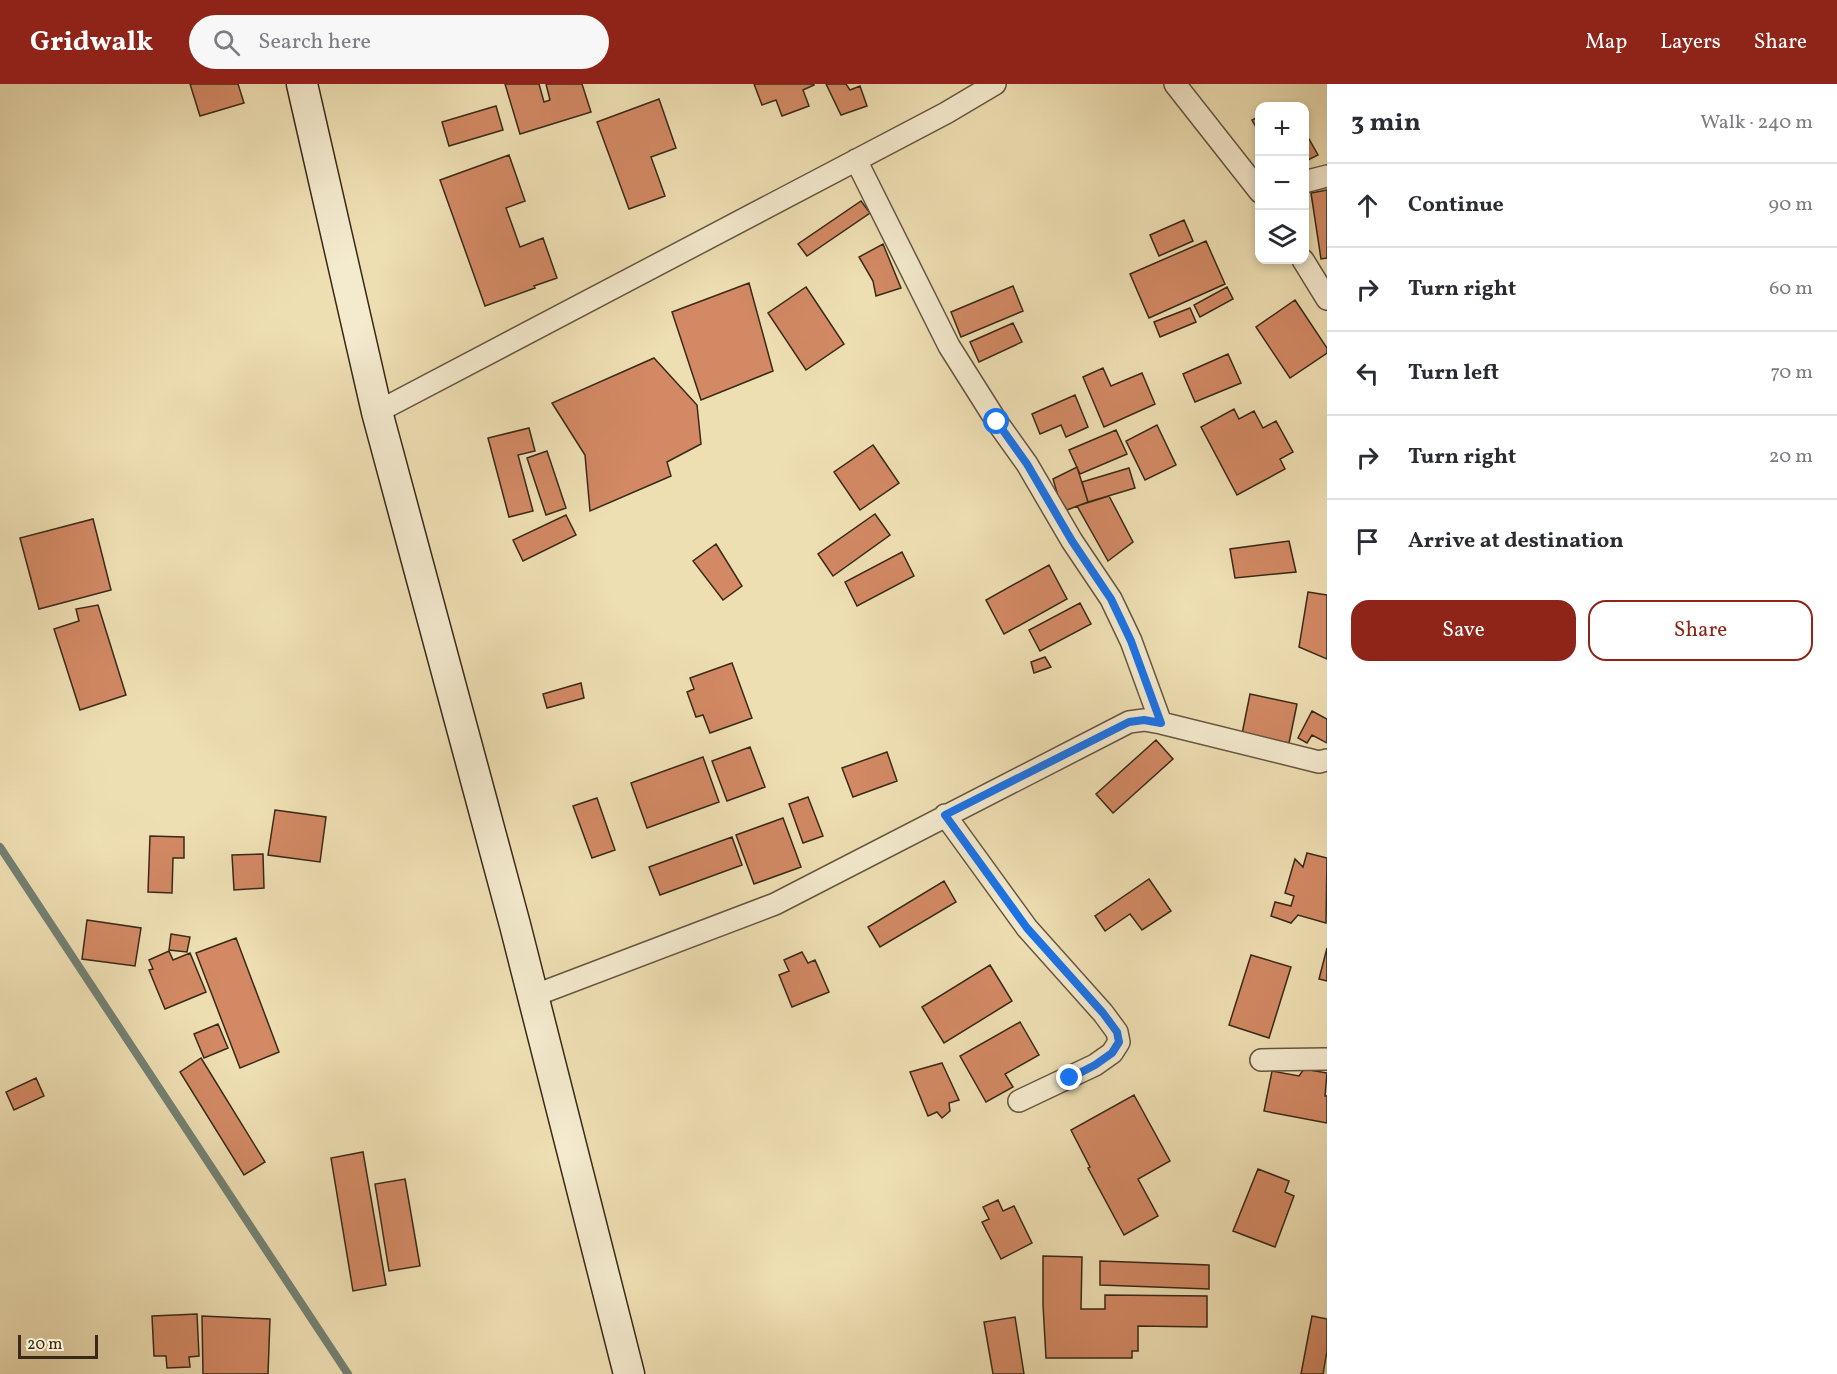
<!DOCTYPE html>
<meta charset="utf-8">
<style>
body{margin:0;font-family:Vollkorn,serif;background:#f7f7f7;color:#2b2b33}
.controls{position:absolute;right:18px;top:18px;display:grid;overflow:hidden;border-radius:12px;box-shadow:0 3px 9px #0003}
.controls button{width:54px;height:54px;display:grid;place-items:center;padding:0;border:0;border-bottom:2px solid #e1e1e2;background:#fff;color:#2b2b33;font:30px sans-serif}
.scale{position:absolute;left:18px;bottom:15px;width:80px;box-sizing:border-box;padding-left:6px;border:3px solid #392918;border-top:0;font-size:16px;line-height:21px;white-space:nowrap;color:#392918;-webkit-text-stroke:4px #f4eace;paint-order:stroke}
.stop{position:absolute;width:18px;height:18px;margin:-14px;border:4px solid #1a73e8;border-radius:50%;background:#fff}
.stop.end{background:#1a73e8;border-color:#fff;box-shadow:0 2px 6px #0008}
.list{margin:0;padding:0;list-style:none}
h2{display:flex;justify-content:space-between;align-items:center;height:78px;margin:0;padding:0 24px;font-size:26px}
h2 small{font-size:20px;font-weight:400;color:#7c7c81}
.list li{display:grid;grid-template-columns:39px 1fr auto;gap:18px;align-items:center;box-sizing:border-box;height:84px;padding:0 24px;border-top:2px solid #e1e1e2}
.list b{display:block;font-size:22px;white-space:nowrap}
.list em{font-size:20px;font-style:normal;color:#7c7c81}
.actions{display:flex;gap:12px;padding:18px 24px}
.actions a{flex:1;padding:14px 0;border:2px solid #8f2418;border-radius:18px;text-align:center;font-size:21px;color:#8f2418}
.actions .main{background:#8f2418;color:#fff}
.icon{flex:none;width:33px;height:33px;fill:none;stroke:currentColor;stroke-width:2;stroke-linecap:round;stroke-linejoin:round}
.map{position:relative;flex:none;width:1327px;height:1290px;overflow:hidden}
header{display:flex;align-items:center;gap:36px;box-sizing:border-box;height:84px;padding:0 30px;background:#8f2418;color:#fff}
header strong{font-size:28px}
nav{display:flex;gap:33px;margin-inline-start:auto;font-size:21px}
.search{width:420px;height:54px;background:#f7f7f7;display:flex;align-items:center;gap:15px;box-sizing:border-box;padding:0 21px;border-radius:33px;color:#7c7c81;font-size:22px}
main{display:flex}
aside{flex:1;background:#fff}
.map>svg:first-child{display:block}
</style>
<header>
<strong>Gridwalk</strong>
<div class="search"><svg class="icon" aria-label="search" viewBox="0 0 24 24"><circle cx="10" cy="10" r="6"/><path d="M15 15l6 6"/></svg>Search here</div>
<nav><a>Map</a><a>Layers</a><a>Share</a></nav>
</header>
<main>
<div class="map">
<svg width="1327" height="1290" viewBox="0 0 1327 1290">
<rect width="100%" height="100%" fill="#eedfb3"/>
<filter id="stains"><feTurbulence type="fractalNoise" baseFrequency=".00333" numOctaves="4"/><feColorMatrix values="0 0 0 0 .2 0 0 0 0 .09 0 0 0 0 .02 0 0 0 .5 -.17"/></filter>
<radialGradient id="worn" r=".72"><stop offset=".6" stop-color="#630" stop-opacity="0"/><stop offset="1" stop-color="#630" stop-opacity=".3"/></radialGradient>
<g fill="none" stroke-linecap="round" stroke-linejoin="round">
<path stroke="#738174" stroke-width="8" d="M0 763 348 1290"/>
</g>
<path fill="#d28964" stroke="#392918" stroke-width="1.5" d="M190 0H238L244 19 200 32Z
M505 0H539L544 18 550 16 546 0H582L591 28 520 50Z
M754 0H813L814 1 803 6 809 22 782 32 776 16 762 21Z
M826 0H846L850 6 860 2 867 22 841 31Z
M659 15 676 64 651 73 665 112 629 125 597 38Z
M496 22 503 46 449 62 442 38Z
M1260 32V50L1252 36Z
M1304 46 1318 71 1304 78Z
M509 71 525 117 506 124 520 163 543 154 557 194 534 202 535 204 485 222 440 96Z
M1327 106V174L1321 175 1311 109Z
M861 117 870 129 807 172 798 160Z
M1184 136 1193 157 1159 172 1150 151Z
M1206 157 1225 200 1149 234 1130 190Z
M883 160 901 204 876 212 873 197 859 173Z
M749 199 773 287 701 316 672 228Z
M1013 202 1023 227 961 253 951 228Z
M806 203 844 260 806 286 768 229Z
M1227 203 1233 215 1200 233 1194 221Z
M1295 216 1327 264V269L1290 294 1256 243Z
M1190 224 1196 238 1160 253 1154 238Z
M1013 239 1022 258 979 278 970 258Z
M1228 270 1241 299 1195 318 1183 290Z
M654 274 697 321 701 360 667 378 671 392 590 427 585 371 552 319Z
M1103 284 1111 302 1142 289 1155 320 1104 343 1083 293Z
M1075 311 1088 343 1066 353 1061 341 1040 350 1032 330Z
M1234 325 1239 335 1254 327 1263 344 1276 337 1293 368 1280 375 1285 385 1237 411 1201 343Z
M1157 341 1176 381 1145 396 1126 357Z
M529 344 535 367 518 371 533 427 509 433 488 354Z
M1116 346 1127 370 1080 390 1069 366Z
M873 361 899 399 860 426 834 388Z
M547 367 566 424 546 431 527 374Z
M1077 383 1088 418 1067 426 1058 412 1053 395Z
M1129 384 1135 404 1088 418 1082 398Z
M1109 412 1133 458 1108 477 1077 422Z
M875 430 890 451 833 492 818 470Z
M566 431 576 451 523 477 513 456Z
M93 435 111 506 39 525 20 454Z
M1289 457 1296 488 1235 494 1230 465Z
M716 460 742 502 723 516 693 477Z
M902 468 914 492 857 522 845 498Z
M1049 481 1067 515 1004 550 986 516Z
M1308 508 1327 511V575L1299 563Z
M1080 519 1091 540 1040 567 1029 546Z
M98 521 126 611 80 626 54 545 79 537 76 525Z
M1045 573 1051 583 1034 589 1031 578Z
M732 579 752 634 710 649 703 631 696 633 687 608 694 605 690 594Z
M581 599 584 614 547 624 543 610Z
M1250 610 1297 620 1289 659 1242 650Z
M1312 627 1327 635V659L1312 651 1307 659 1298 654Z
M1156 656 1173 675 1113 729 1096 710Z
M750 663 765 703 727 717 712 677Z
M887 668 897 697 853 713 842 684Z
M703 673 719 718 647 744 631 699Z
M808 713 823 752 803 759 789 720Z
M597 714 615 766 592 774 573 722Z
M275 726 326 733 320 778 268 771Z
M783 734 801 783 754 800 736 751Z
M150 752 184 753V774H173L172 809 148 808Z
M732 753 742 781 660 811 649 783Z
M1307 769 1327 774 1326 839 1298 831 1291 839 1271 832 1275 818 1291 822 1294 812 1285 809 1295 775 1303 783Z
M263 770 264 804 234 806 232 771Z
M1149 795 1171 827 1142 846 1130 830 1105 847 1095 832Z
M944 797 956 818 880 863 868 843Z
M87 836 141 844 135 882 82 875Z
M171 850 190 853 187 868 169 866Z
M236 854 279 968 240 984 196 869Z
M1327 864V897L1319 895Z
M169 867 173 876 190 869 206 908 165 925 149 886 153 885 149 876Z
M802 868 808 879 815 876 829 908 792 923 779 891 789 887 784 876Z
M1251 871 1291 883 1269 954 1229 941Z
M990 881 1012 917 944 959 922 923Z
M1020 938 1039 971 1005 990 1013 1003 986 1018 960 972Z
M218 940 228 964 204 974 194 950Z
M201 974 265 1078 244 1091 180 988Z
M942 979 959 1016 949 1019 950 1027 942 1034 937 1028 928 1032 910 988Z
M1304 985 1327 989 1325 1012H1327V1039L1264 1027 1272 987 1299 992Z
M36 994 44 1012 14 1026 6 1008Z
M1134 1011 1170 1077 1138 1095 1158 1132 1124 1151 1088 1084 1090 1083 1071 1046Z
M363 1068 386 1201 353 1207 331 1074Z
M1258 1085 1289 1097 1285 1108 1294 1112 1275 1163 1233 1147Z
M405 1095 420 1182 389 1187 375 1100Z
M998 1116 1003 1127 1014 1122 1032 1159 1001 1175 982 1138 989 1135 983 1123Z
M1043 1172 1082 1173 1081 1225H1105V1211L1207 1212V1243L1138 1242V1267H1132V1274H1046L1043 1221Z
M1100 1177 1209 1181V1205L1100 1201Z
M197 1230 199 1272 189 1273 190 1283 167 1284 166 1272H154L152 1232Z
M202 1232 270 1235 268 1290H203Z
M1312 1232 1327 1235V1267L1323 1290H1301Z
M1015 1233 1024 1290H993L984 1238Z"/>
<g fill="none" stroke-linecap="round" stroke-linejoin="round">
<defs>
<path id="street" d="M1175 0 1260 108
M856 76 949 262 997 338 1027 380 1072 457 1111 515 1131 557 1161 639
M1304 98 1327 92
M1303 176 1327 215
M377 328 946 29 995 0
M945 731 1027 844 1103 929 1117 948 1119 958 1112 969 1095 981 1019 1017
M533 912 775 820 1129 638 1144 636 1161 639 1319 678 1327 676
M1261 976 1327 975"/>
<path id="secondary" d="M302 0 377 328 515 841 629 1290"/>
</defs>
<use href="#street" stroke="#66563f" stroke-width="24"/>
<use href="#secondary" stroke="#392918" stroke-width="33"/>
<use href="#street" stroke="#f4eace" stroke-width="21"/>
<use href="#secondary" stroke="#f4eace" stroke-width="30"/>
</g>
<g fill="none" stroke-linecap="round" stroke-linejoin="round">
<path stroke="#1a73e8" stroke-width="8" d="M997 338 1027 380 1072 457 1111 515 1131 557 1161 639 1144 636 1129 638 945 731 1027 844 1103 929 1117 948 1119 958 1112 969 1095 981 1070 994"/>
</g>
<rect width="100%" height="100%" filter="url(#stains)"/>
<rect width="100%" height="100%" fill="url(#worn)"/>
</svg>
<div class="controls">
<button>+</button>
<button>−</button>
<button><svg class="icon" aria-label="layers" viewBox="0 0 24 24"><path d="M12 4l9 5-9 5-9-5zM3 14l9 5 9-5"/></svg></button>
</div>
<div class="scale">20 m</div>
<div class="stop" style="left:997px;top:338px"></div>
<div class="stop end" style="left:1070px;top:994px"></div>
</div>
<aside>
<h2>3 min<small>Walk · 240 m</small></h2>
<ul class="list">
<li><svg class="icon" aria-label="ahead" viewBox="0 0 24 24"><path d="M12 20V5M6 11l6-6 6 6"/></svg><div><b>Continue</b></div><em>90 m</em></li>
<li><svg class="icon" aria-label="right" viewBox="0 0 24 24"><path d="M7 20v-9h11M14 6l5 5-5 5"/></svg><div><b>Turn right</b></div><em>60 m</em></li>
<li><svg class="icon" aria-label="left" viewBox="0 0 24 24"><path d="M17 20v-9H6M10 6l-5 5 5 5"/></svg><div><b>Turn left</b></div><em>70 m</em></li>
<li><svg class="icon" aria-label="right" viewBox="0 0 24 24"><path d="M7 20v-9h11M14 6l5 5-5 5"/></svg><div><b>Turn right</b></div><em>20 m</em></li>
<li><svg class="icon" aria-label="arrive" viewBox="0 0 24 24"><path d="M6 21V4h12l-3 4 3 4H6"/></svg><div><b>Arrive at destination</b></div></li>
</ul>
<div class="actions"><a class="main">Save</a><a>Share</a></div>
</aside>
</main>
